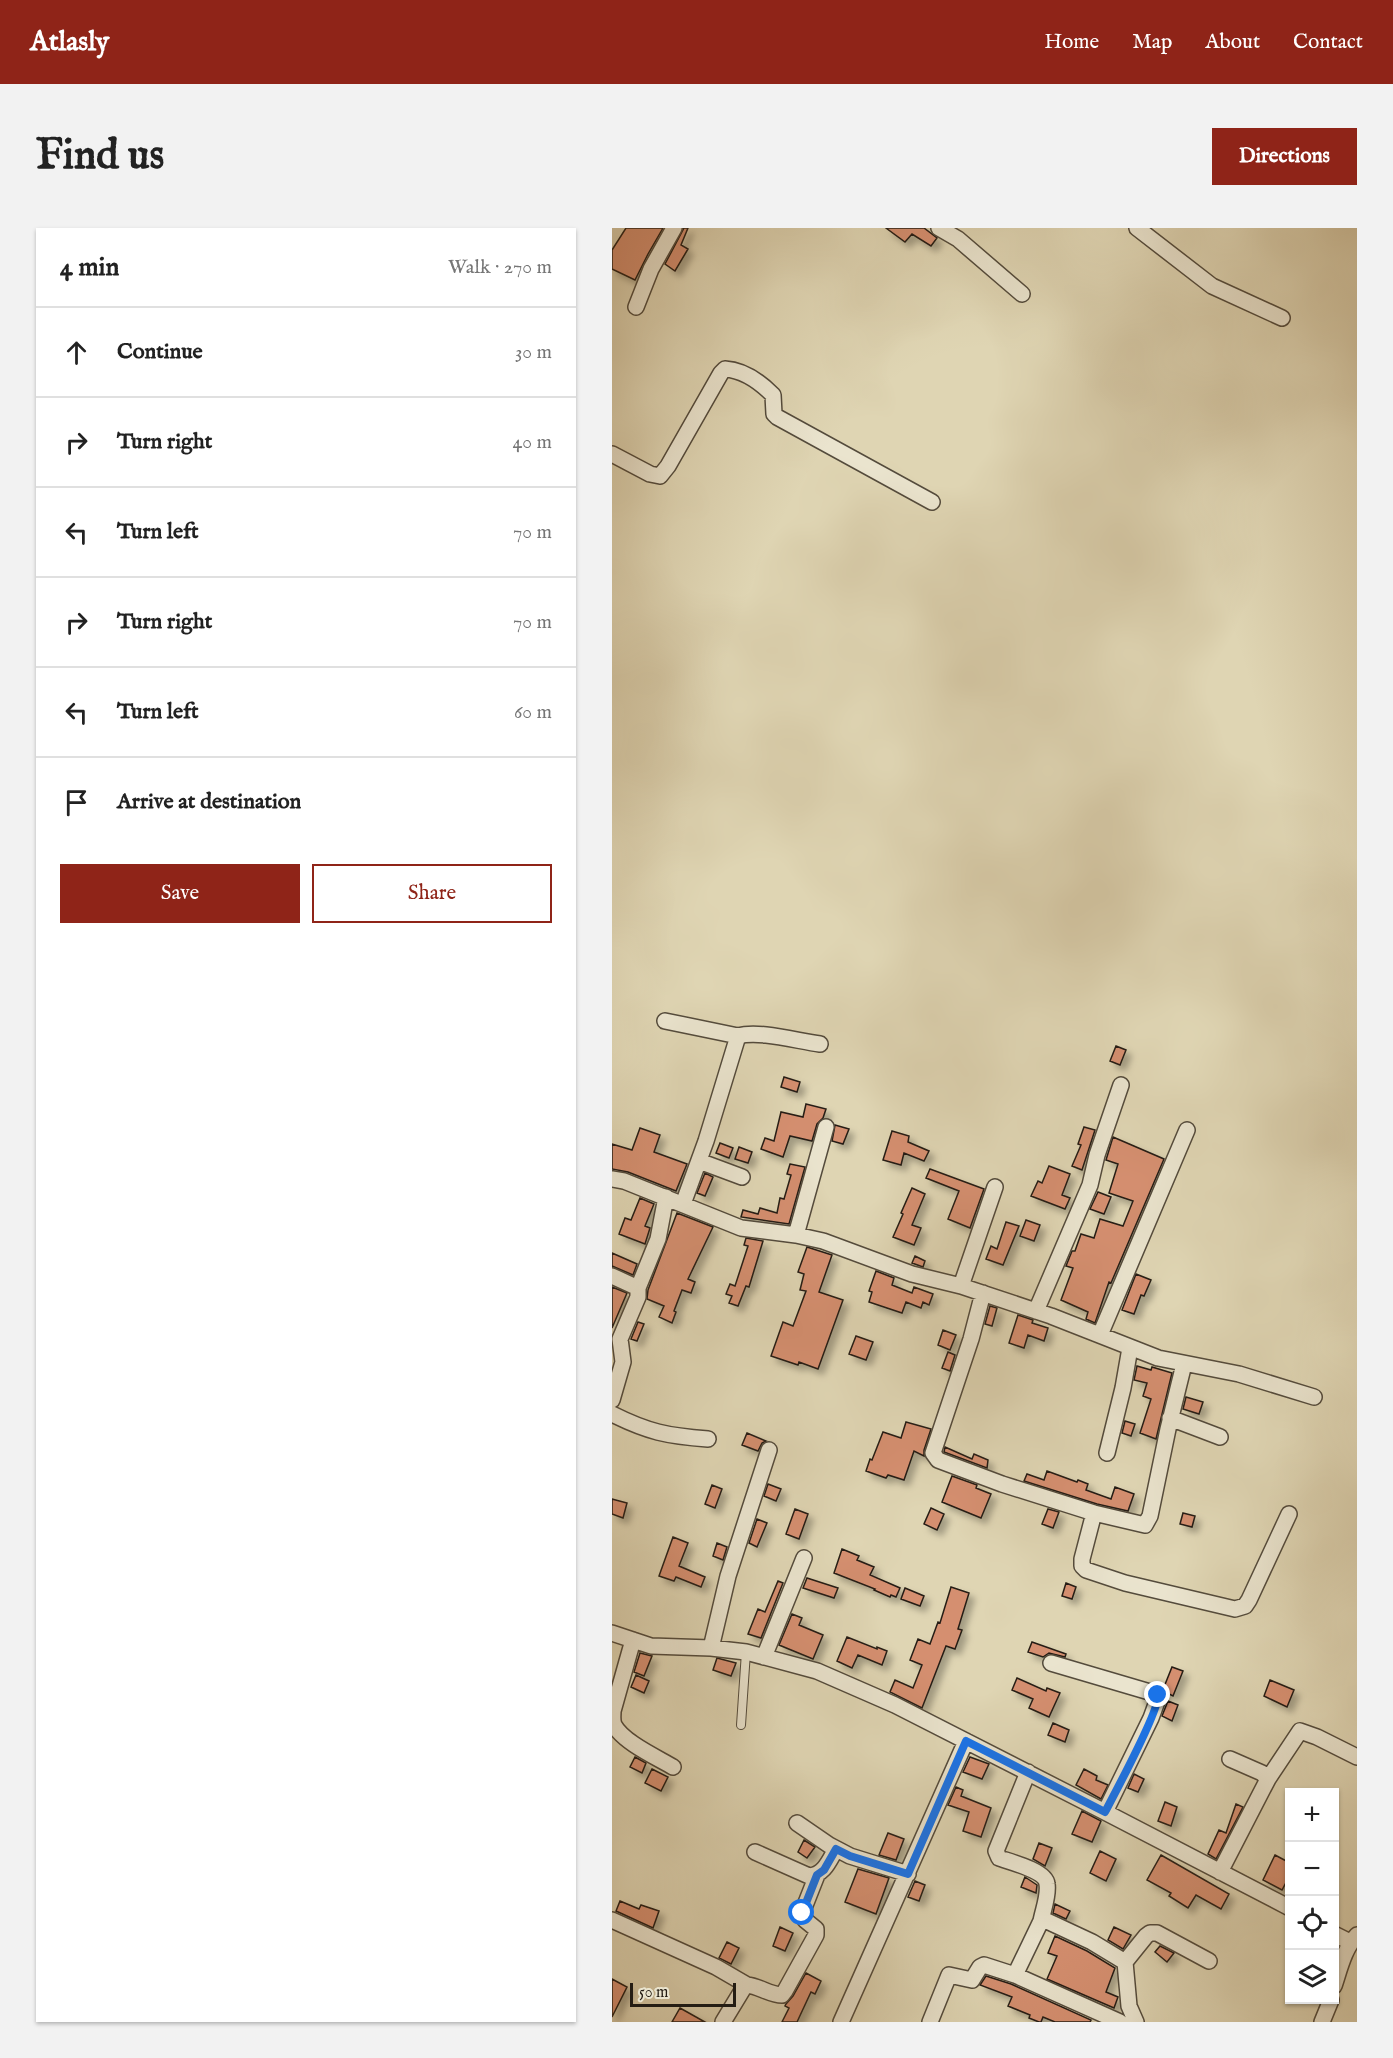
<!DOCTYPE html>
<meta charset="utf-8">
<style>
body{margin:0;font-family:"IM FELL English",serif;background:#f2f2f2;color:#222}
.controls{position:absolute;right:18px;bottom:18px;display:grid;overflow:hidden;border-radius:0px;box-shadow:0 2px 4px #0004}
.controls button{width:54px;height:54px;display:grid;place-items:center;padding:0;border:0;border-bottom:2px solid #e0e0e0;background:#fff;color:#222;font:30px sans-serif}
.scale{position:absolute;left:18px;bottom:15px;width:106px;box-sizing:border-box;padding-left:6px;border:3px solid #251d14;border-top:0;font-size:16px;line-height:21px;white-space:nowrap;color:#251d14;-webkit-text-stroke:4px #eae4ce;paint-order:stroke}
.stop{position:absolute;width:18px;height:18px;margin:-14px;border:4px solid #1a73e8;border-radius:50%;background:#fff}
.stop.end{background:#1a73e8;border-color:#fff;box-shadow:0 2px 6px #0008}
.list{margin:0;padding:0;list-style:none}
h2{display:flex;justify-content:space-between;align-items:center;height:78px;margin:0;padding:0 24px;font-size:26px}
h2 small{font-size:20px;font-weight:400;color:#767676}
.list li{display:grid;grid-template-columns:39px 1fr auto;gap:18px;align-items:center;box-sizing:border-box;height:90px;padding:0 24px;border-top:2px solid #e0e0e0}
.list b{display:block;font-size:22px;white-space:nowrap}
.list em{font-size:20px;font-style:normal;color:#767676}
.actions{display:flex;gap:12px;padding:18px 24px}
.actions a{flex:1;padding:14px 0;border:2px solid #8f2418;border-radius:0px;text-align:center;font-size:21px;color:#8f2418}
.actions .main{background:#8f2418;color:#fff}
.icon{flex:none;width:33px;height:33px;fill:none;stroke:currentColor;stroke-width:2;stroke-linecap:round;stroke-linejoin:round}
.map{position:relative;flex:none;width:745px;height:1794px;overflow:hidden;border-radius:0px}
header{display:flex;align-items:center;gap:36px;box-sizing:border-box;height:84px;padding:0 30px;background:#8f2418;color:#fff}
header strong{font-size:28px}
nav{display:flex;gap:33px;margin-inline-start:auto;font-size:21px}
.intro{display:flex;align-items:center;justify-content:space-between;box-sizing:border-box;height:144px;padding:0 36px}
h1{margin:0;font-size:42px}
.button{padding:15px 27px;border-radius:0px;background:#8f2418;color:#fff;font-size:21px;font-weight:700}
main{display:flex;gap:36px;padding:0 36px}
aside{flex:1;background:#fff;border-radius:0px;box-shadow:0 2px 4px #0004}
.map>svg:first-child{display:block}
</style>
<header>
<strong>Atlasly</strong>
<nav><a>Home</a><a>Map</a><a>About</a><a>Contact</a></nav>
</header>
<div class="intro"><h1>Find us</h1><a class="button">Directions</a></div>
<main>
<aside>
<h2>4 min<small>Walk · 270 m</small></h2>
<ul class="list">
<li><svg class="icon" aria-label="ahead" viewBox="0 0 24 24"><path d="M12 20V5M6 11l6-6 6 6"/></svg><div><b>Continue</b></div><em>30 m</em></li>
<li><svg class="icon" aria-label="right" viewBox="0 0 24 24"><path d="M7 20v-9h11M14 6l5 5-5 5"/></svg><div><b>Turn right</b></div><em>40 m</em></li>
<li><svg class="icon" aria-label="left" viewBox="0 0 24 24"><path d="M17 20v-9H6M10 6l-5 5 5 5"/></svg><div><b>Turn left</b></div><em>70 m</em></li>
<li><svg class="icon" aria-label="right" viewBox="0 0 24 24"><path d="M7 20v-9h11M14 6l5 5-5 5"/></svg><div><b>Turn right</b></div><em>70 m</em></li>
<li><svg class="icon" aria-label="left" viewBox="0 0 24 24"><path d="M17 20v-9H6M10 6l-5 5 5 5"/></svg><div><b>Turn left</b></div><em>60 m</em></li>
<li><svg class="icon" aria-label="arrive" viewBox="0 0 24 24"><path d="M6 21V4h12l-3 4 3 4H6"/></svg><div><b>Arrive at destination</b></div></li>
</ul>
<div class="actions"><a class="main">Save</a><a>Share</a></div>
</aside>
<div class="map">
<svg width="745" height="1794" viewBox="0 0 745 1794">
<defs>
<filter id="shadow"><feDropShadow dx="5.5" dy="5.5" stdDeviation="3" flood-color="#0004"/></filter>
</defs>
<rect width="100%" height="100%" fill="#dfd5b3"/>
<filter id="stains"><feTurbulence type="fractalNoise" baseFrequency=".00333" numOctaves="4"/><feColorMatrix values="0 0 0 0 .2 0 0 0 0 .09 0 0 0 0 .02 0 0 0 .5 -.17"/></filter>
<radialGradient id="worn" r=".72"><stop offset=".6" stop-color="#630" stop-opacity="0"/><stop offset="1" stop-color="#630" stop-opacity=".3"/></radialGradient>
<path fill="#d58f70" stroke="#251d14" stroke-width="1.5" filter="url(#shadow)" d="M14 0H51L36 26 23 52 0 41V22Z
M72 0H76L69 17 76 21 63 43 53 36Z
M274 0H312L325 10 319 18 300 6 293 14Z
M504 818 514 822 508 837 498 833Z
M172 849 188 854 185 864 169 859Z
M194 876 214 881 211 890 205 896 200 913 178 908 171 929 149 921 153 910 162 913 169 884 191 889Z
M223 897 237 901 231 916 220 913Z
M472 899 483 902 470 942 460 938 469 917 466 916Z
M28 900 48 907 42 924 75 936 64 963 16 944 0 941V916L20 922Z
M280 903 297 908 296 914 317 923 312 933 292 925 289 937 271 932Z
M501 909 552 931 499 1055 497 1054 483 1095 474 1091 476 1084 449 1072 461 1040 454 1038 460 1023H463L469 1006 482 1010 488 991 511 998 521 973 497 965 506 936 494 932Z
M108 915 121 920 117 930 104 925Z
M127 919 140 924 136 935 123 931Z
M178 936 193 939 177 996 129 989 131 982 146 986 148 980 165 985 168 970 172 971 179 947 175 946Z
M437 938 458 946 450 967 458 970 453 981 419 968 426 953 430 955Z
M318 941 372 961 358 1000 336 991 347 963 314 950Z
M93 945 101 949 93 968 85 965Z
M300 960 313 966 300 997 309 1000 302 1017 281 1009 291 986 289 985Z
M486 964 499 969 492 986 478 981Z
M28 970 42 976 33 998 38 1000 33 1016 7 1006 13 990 19 992Z
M65 985 101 999 76 1051 83 1054 79 1065 70 1062 62 1083 64 1084 60 1095 47 1089 52 1078 35 1071 36 1062Z
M414 992 428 997 422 1013 408 1008Z
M394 994 407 998 391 1037 374 1031 379 1018 385 1021Z
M134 1010 151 1013 137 1059 134 1058 126 1078 117 1075 120 1068 114 1066 118 1056 123 1058 136 1018 132 1017Z
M195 1019 220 1027 207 1064 231 1072 206 1141 187 1134 186 1137 159 1128 171 1094 181 1098 194 1063 188 1062 192 1046 186 1044Z
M0 1025 25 1036 21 1047 0 1038Z
M303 1028 313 1033 311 1039 300 1035Z
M264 1043 282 1050 280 1057 300 1065 302 1059 321 1066 317 1077 311 1074 309 1080 294 1074 290 1085 257 1074 260 1064 257 1063Z
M524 1046 539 1052 532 1068 529 1067 522 1086 510 1082Z
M0 1059 15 1065 0 1100Z
M378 1078 385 1080 380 1098 373 1096Z
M406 1087 421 1092 420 1095 436 1100 432 1113 416 1107 412 1120 397 1115Z
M26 1094 32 1096 25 1113 19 1111Z
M331 1102 344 1107 338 1122 326 1117Z
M244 1108 261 1114 254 1132 237 1126Z
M336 1124 343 1127 338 1143 330 1140Z
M525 1138 539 1142 540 1139 560 1145 544 1211 528 1205 539 1171 531 1168 535 1155 522 1152Z
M574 1169 591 1174 587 1186 571 1181Z
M513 1193 523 1196 519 1208 510 1205Z
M294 1194 319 1201 312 1222V1228L302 1223 292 1252 276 1247 274 1250 254 1243 258 1231 260 1232 271 1204 289 1210Z
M135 1205 154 1213 150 1215 146 1223 130 1217Z
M333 1219 360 1231 362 1226 376 1232 375 1240 332 1224Z
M435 1243 465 1254 466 1252 476 1256 474 1262 499 1271 503 1259 522 1266 516 1283 485 1276 412 1253 415 1246 432 1252Z
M340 1248 365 1257 364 1260 379 1266 369 1290 330 1274Z
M156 1256 169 1261 164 1273 152 1268Z
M100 1257 110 1261 103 1280 93 1276Z
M0 1271 15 1275 11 1290 0 1286Z
M319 1280 332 1286 325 1302 312 1296Z
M183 1281 196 1286 187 1311 174 1306Z
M436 1281 447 1284 441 1300 430 1296Z
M571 1285 583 1288 580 1299 568 1296Z
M145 1291 155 1295 145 1319 137 1315Z
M61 1309 76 1315 67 1338 93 1349 89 1359 64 1349 62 1353 47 1348Z
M105 1315 115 1319 111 1332 101 1328Z
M230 1321 247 1328 245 1332 262 1339 258 1347 288 1360 284 1369 279 1367 278 1369 262 1362 263 1361 222 1345Z
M195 1350 226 1360 222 1370 191 1360Z
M166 1353 171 1355 149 1410 136 1406 146 1381 153 1384Z
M454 1355 464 1359 460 1371 450 1368Z
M339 1359 357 1365 346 1401 350 1402 343 1421 334 1418 310 1480 278 1464 283 1452 301 1460 310 1437 298 1432 306 1411 318 1416 326 1394 328 1395Z
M293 1360 312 1368 308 1378 289 1371Z
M180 1386 190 1390 187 1397 211 1407 201 1431 167 1417Z
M235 1409 265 1421V1419L275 1423 270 1437 246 1427 240 1440 225 1433Z
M420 1414 454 1426 453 1429 437 1425 431 1429 416 1424Z
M28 1425 40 1428 32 1448 22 1444Z
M105 1430 124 1435 119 1448 101 1442Z
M560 1439 571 1443 561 1468 557 1466 552 1459Z
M24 1447 37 1453 32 1465 19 1459Z
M405 1450 434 1463 435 1460 448 1465 437 1489 417 1480 421 1471 400 1462Z
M658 1452 682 1462 675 1479 652 1468Z
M556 1473 566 1477 560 1493 550 1488Z
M441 1495 457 1502 453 1514 436 1507Z
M23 1529 34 1535 30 1545 18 1539Z
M358 1529 377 1536 370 1551 351 1544Z
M40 1541 56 1549 49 1563 33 1555Z
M472 1541 485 1548 484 1552 496 1557 489 1571 464 1557Z
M522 1546 532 1551 526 1564 516 1560Z
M344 1559 351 1562 349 1568 379 1580 369 1609 351 1603 357 1584 336 1577Z
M553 1574 565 1579 559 1598 546 1593Z
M624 1576 631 1579 604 1631 596 1626 607 1602 614 1605Z
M470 1583 489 1593 480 1614 460 1606Z
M276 1605 292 1611 284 1632 267 1627Z
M192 1612 203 1619 195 1630 186 1624Z
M427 1615 440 1620 433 1638 421 1631Z
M488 1623 504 1631 494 1653 478 1645Z
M549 1627 617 1666 609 1681 584 1667 576 1680 557 1668 559 1665 535 1652Z
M663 1627 678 1635V1647L670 1662 651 1652Z
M246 1641 277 1650 264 1686 233 1674Z
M413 1649 425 1657 424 1665 409 1659Z
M303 1653 313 1657 307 1673 296 1669Z
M8 1673 27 1681 29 1677 47 1683 41 1700 4 1683Z
M443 1676 458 1683 454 1691 441 1685Z
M168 1699 181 1705 173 1723 161 1718Z
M502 1699 519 1707 511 1721 496 1712Z
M443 1708 475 1723 503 1740 494 1764 506 1769 502 1780 435 1751 445 1728 436 1725Z
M115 1714 127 1720 119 1736 107 1730Z
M548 1718 562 1725 555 1734 543 1724Z
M194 1745 209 1753 203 1766 199 1764 185 1794H170L177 1780 173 1778 174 1776 181 1768Z
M374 1748 399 1756 479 1792 478 1794H443L431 1789 429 1794H427L417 1790 418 1787 396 1778 400 1769 368 1757Z
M0 1751 15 1759 0 1789Z
M68 1780 93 1794H60Z"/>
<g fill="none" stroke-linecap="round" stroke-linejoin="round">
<defs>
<path id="service" d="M129 1497 134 1424"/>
<path id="minor" d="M327 0 346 11 410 66
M525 0 600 58 670 90
M24 79 39 41 62 0
M0 226 38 246 48 248 56 238 109 145 113 141C131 142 149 155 161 167L162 186 165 189 320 274
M53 793 126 808
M87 933 130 949
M0 951 12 953 129 1000 184 1007 211 1013 300 1046 349 1058 439 1088 546 1130 627 1146 702 1169
M71 976 94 913 126 808C147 802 185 813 208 816
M184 1007 214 899
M0 1048 26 1060V1069L8 1111 11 1134 0 1172
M349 1058 383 959
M26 1060 46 1011 54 969
M371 1065 359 1111 321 1225 326 1232 390 1256 482 1285 533 1297 538 1288 556 1201 572 1136
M424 1083 478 957 485 927 509 857
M488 1107 575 902
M0 1186C36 1204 55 1208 96 1211
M558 1190 608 1209
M495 1225 511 1160 518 1120
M482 1285 470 1331V1338L474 1342 513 1355 623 1381 633 1378 637 1372 677 1286
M0 1405 39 1418 99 1420 134 1424 205 1443 283 1477 489 1582 678 1680
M21 1412 1 1483C1 1488 0 1492 2 1497 11 1514 44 1529 61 1539
M99 1420 116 1348 157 1222
M152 1429 192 1330
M439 1435 541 1465 547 1468 539 1490 493 1584
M416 1544 384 1623 387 1630C399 1634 434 1643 435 1656 437 1667 431 1682 429 1693
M656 1551 688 1503 705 1509 745 1529
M185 1595 217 1617 238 1628 296 1646
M143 1624 197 1648C212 1647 217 1633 224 1621
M608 1644 656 1551 650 1545 618 1531
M0 1692 104 1739 135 1757
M722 1706 738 1714
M513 1734 534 1708 538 1705H545L597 1733
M403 1747 508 1794
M722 1758C728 1740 732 1721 745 1707
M111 1794 131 1761 135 1757C147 1758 158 1767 170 1767L173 1763 204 1707V1701L193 1692 190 1685 205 1647
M229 1794 354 1513
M318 1794 337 1747 360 1752 368 1739 372 1737 403 1747 429 1693H435L480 1714 513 1734 517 1778 524 1794
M710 1794 719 1772"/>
</defs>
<use href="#service" stroke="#544b3c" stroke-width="10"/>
<use href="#minor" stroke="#544b3c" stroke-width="18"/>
<use href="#service" stroke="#eae4ce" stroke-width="8"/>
<use href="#minor" stroke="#eae4ce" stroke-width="15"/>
</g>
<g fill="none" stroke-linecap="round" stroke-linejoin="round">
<path stroke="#1a73e8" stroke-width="8" d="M190 1685 205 1647 212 1642 224 1621 238 1628 296 1646 354 1513 493 1584C503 1565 548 1481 546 1467"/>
</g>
<rect width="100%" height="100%" filter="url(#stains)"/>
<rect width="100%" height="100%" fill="url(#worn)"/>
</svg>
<div class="controls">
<button>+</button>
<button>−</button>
<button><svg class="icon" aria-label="locate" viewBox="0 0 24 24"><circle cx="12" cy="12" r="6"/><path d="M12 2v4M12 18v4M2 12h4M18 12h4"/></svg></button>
<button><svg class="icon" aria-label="layers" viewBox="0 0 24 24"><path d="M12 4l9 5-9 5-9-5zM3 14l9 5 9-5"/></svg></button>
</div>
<div class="scale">50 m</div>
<div class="stop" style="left:190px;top:1685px"></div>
<div class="stop end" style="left:546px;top:1467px"></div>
</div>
</main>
